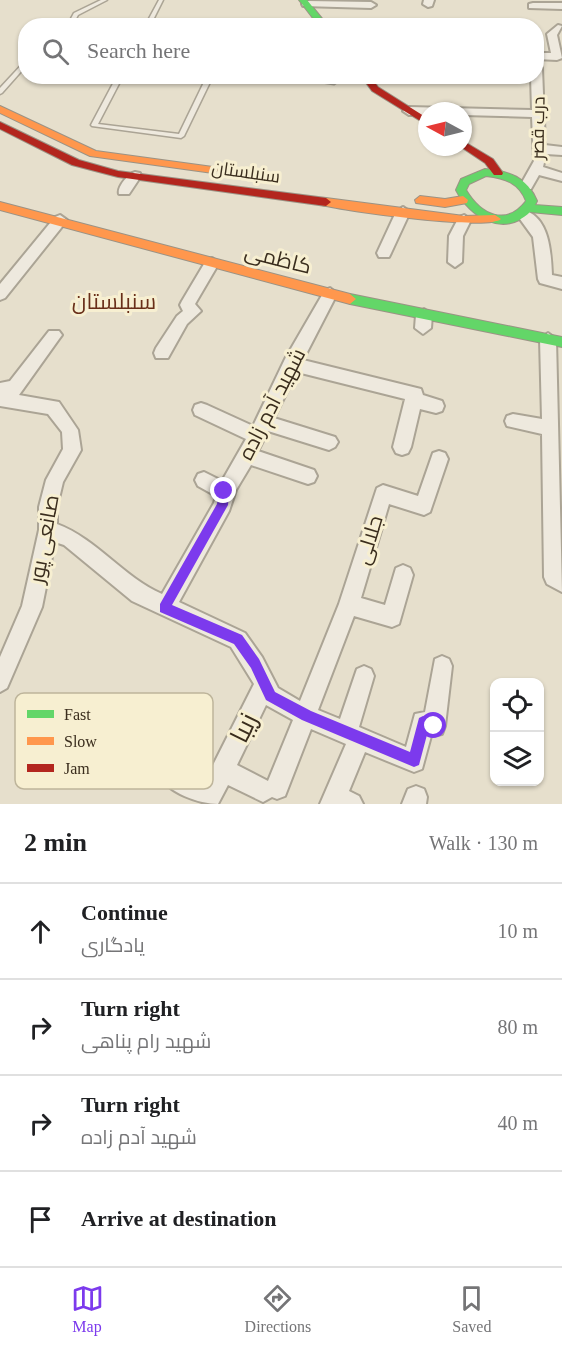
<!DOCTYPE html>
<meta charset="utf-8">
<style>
body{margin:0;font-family:"Times New Roman",Cairo,serif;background:#f2f2f2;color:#202124}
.controls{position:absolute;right:18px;bottom:18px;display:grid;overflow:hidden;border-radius:12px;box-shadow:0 2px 4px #0004}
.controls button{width:54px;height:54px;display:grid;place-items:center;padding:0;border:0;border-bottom:2px solid #e0e0e0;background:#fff;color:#202124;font:30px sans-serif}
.compass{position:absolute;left:418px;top:102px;width:54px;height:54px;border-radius:50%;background:#fff;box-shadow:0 2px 4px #0004;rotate:277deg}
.stop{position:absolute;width:18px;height:18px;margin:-14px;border:4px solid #7c3aed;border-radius:50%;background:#fff}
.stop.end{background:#7c3aed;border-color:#fff;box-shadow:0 2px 6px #0008}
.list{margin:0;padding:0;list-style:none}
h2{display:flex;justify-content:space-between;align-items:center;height:78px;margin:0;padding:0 24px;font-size:26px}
h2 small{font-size:20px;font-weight:400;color:#757577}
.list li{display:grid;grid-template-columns:39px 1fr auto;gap:18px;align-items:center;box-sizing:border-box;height:96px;padding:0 24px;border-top:2px solid #e0e0e0}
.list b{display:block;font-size:22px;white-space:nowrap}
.list p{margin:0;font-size:20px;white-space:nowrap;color:#757577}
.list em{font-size:20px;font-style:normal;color:#757577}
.icon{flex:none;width:33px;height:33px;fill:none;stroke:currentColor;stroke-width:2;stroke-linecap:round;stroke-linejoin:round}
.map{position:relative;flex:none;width:562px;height:804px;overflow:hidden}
.search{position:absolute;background:#fff;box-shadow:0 2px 4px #0004;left:18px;right:18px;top:18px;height:66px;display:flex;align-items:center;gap:15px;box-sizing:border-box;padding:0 21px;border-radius:24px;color:#757577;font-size:22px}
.sheet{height:462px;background:#fff}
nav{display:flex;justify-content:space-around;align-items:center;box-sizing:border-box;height:84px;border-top:2px solid #e0e0e0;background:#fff;font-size:16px;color:#757577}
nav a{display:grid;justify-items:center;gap:3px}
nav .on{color:#7c3aed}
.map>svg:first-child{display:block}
</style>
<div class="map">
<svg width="562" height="804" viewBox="0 0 562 804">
<rect width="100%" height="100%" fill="#e6dfcc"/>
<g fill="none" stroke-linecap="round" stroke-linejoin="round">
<defs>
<path id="lane" d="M101 0H107L78 15 72 26H67L74 13Z
M159 0H163L150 26H145Z
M26 60V66L2 93 0 94V88Z
M117 76H123L98 124 179 134 207 76H213L184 136 181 138 92 126 91 125Z
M285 76H304L334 80 337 82 334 84Z"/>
<path id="street" d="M424 0H434L432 6 428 7 423 4Z
M307 1 371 2 376 5 371 8 303 6 302 4Z
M533 3H562V9L529 8V4Z
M558 25 562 26 557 35 562 58 557 60 536 59V53H551L547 34Z
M536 65 542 68 545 145 562 147V155L546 154 543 167 562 173V181L539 175 531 189H521L520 186 534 161 532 117 463 115V111H427V115H409L403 111 409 107 532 110 531 76H536Z
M135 172 140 173 141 176 129 194H119C117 187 128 174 135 172Z
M403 207 410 212 391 253 389 257H379L377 253 396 212Z
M524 210C550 218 551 254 552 275L562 277V289L540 283 538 279 533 237 517 215Z
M60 215 67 220 65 223 5 298 0 300V284L55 217Z
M464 215 471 220 463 236 462 262 455 267 448 262 449 236 459 217Z
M212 258 219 263 195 304 201 311 187 324 168 358H156L154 353 156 348 177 316 183 311 180 305 182 301 207 259Z
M330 288 337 294 303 360 421 389 423 395 442 401 444 406 442 411 436 413 420 409 411 447 408 453 402 455 396 453 393 447 405 399 297 372 274 418 335 437 338 442 335 447 329 450 268 431 258 451 314 470 317 476 314 482 308 484 251 465 236 490 229 511 179 602 245 633 262 657 278 688 300 701 339 604 377 488 383 485 418 496 433 453 439 451 445 453 448 459 430 512 424 515 389 504 361 598 385 605 396 568 403 565 410 568 413 575 399 624 392 627 354 616 318 710 340 719 357 669 364 666 371 669 374 676 359 727 406 747 415 714 425 712 435 659 442 656 449 659 452 666 445 726 442 734 431 736 422 769 414 772 365 752 349 791 359 796 363 804H320L346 744 311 729 285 796 277 799 272 797 263 802 228 785 218 804C200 804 167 793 160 775L163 767 171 764 205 781 254 684 231 647 132 601 64 545 55 542 42 607 7 688 0 692V657L22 606 39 530V507L46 480 63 449 62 432 48 414 0 406V383L10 381 49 331H59L62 335 59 339 19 395 59 402 78 430 81 450 63 482 57 507V524C97 539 123 577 162 594L214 503 216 496 198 486 195 480 198 474 204 472 222 481 246 439 195 415 193 410 195 405 201 403 207 405 253 426 285 359 325 290ZM266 705 293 720 268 781 237 765Z
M424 309 432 315 431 328 423 334 415 328 416 315Z
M548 333 556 339 562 592 547 584 544 577 542 434 507 426 505 421 507 416 513 414 542 419 540 339Z
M416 786 424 789 427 797 426 804H402L408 789Z"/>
<path id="fast" d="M299 0H307L328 26H319Z
M485 169C509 171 527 177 537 201L535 205 562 207V215L530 212C503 238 470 217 456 190L461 179ZM486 176C505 178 519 183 526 201 506 227 481 215 466 190L469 184Z
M350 294 562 337V347L350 304 344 299Z"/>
<path id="slow" d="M0 106 96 151 213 167 218 170 213 173 90 156 0 113Z
M420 196 445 199 463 196 468 200 467 203 445 207 416 203 415 200Z
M326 198 464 216 495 215 501 219C489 231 345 211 322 205L321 202Z
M0 202 350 294 356 299 350 304 0 210Z"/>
<path id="jam" d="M361 76H370L378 87 427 118V125L372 91Z
M0 122 79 160 118 171 326 198 331 202 326 206 118 177 72 165 0 129Z
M463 141 493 159 503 173 502 175H494L485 163 461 147H463Z"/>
</defs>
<use href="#lane" stroke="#aba495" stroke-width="3"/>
<use href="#street" stroke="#aba495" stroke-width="4"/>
<use href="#fast" stroke="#9b9385" stroke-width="2"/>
<use href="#slow" stroke="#9b9385" stroke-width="2"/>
<use href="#jam" stroke="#9b9385" stroke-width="2"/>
<use href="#lane" fill="#eee9de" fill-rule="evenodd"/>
<use href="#street" fill="#eee9de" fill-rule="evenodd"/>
<use href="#fast" fill="#63d668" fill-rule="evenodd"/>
<use href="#slow" fill="#ff974d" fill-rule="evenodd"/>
<use href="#jam" fill="#b3261e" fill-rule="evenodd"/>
</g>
<path fill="#7c3aed" d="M224 486 229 491 228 505 172 605 242 635 259 659 275 692 311 711 410 752 419 718 423 716 438 722V731H428L419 765 414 767 302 720 266 700 251 668 234 644 160 612V604L217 504 219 491Z"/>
<g text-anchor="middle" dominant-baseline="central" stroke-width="6" stroke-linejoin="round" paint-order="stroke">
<g font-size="18" fill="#3a2d1d" stroke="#f7efd1">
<text transform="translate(538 128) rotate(-89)">درب قصر</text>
<text transform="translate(246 172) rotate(8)">سنبلستان</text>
</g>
<g font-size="21" fill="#3a2d1d" stroke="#f7efd1">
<text transform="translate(278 259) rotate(14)">کاظمی</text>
<text transform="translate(272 404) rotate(-63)">شهید آدم زاده</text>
<text transform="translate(44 539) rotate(-80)">صانعی پور</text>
<text transform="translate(369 540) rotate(-73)">جلالی</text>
</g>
<g font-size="22" fill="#692f19" stroke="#f7efd1">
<text x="114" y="301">سنبلستان</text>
</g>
<g font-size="26" fill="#3a2d1d" stroke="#f7efd1">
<text transform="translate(244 728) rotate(-64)">زیبا</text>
</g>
</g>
<rect x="15" y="693" width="198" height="96" rx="9" fill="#f7efd1" stroke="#beb59b" stroke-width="1.5"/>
<rect x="27" y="710" width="27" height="8" fill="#63d668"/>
<rect x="27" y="737" width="27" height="8" fill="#ff974d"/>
<rect x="27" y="764" width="27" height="8" fill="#b3261e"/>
<g font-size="16" fill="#3a2d1d">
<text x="64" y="720">Fast</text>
<text x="64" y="747">Slow</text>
<text x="64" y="774">Jam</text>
</g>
</svg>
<div class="controls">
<button><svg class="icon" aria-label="locate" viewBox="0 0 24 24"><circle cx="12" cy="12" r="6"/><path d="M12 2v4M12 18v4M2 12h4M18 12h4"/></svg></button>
<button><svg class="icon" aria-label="layers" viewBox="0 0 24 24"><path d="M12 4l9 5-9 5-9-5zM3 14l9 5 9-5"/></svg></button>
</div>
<svg class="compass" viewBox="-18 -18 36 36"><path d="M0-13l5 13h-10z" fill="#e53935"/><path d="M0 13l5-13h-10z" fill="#757577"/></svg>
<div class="stop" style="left:434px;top:726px"></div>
<div class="stop end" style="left:224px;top:491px"></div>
<div class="search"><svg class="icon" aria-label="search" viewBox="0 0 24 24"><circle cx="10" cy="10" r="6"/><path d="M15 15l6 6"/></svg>Search here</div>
</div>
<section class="sheet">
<h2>2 min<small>Walk · 130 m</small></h2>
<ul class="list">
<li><svg class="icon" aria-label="ahead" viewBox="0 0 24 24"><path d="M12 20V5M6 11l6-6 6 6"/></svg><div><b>Continue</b><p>یادگاری</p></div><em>10 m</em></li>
<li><svg class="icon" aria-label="right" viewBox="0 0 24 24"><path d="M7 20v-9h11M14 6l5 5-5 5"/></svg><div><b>Turn right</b><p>شهید رام پناهی</p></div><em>80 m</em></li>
<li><svg class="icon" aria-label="right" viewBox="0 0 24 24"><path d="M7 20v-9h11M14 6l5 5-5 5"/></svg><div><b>Turn right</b><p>شهید آدم زاده</p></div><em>40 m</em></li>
<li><svg class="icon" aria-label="arrive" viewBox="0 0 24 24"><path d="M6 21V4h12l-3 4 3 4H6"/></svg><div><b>Arrive at destination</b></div></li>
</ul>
</section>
<nav>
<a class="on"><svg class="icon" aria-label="map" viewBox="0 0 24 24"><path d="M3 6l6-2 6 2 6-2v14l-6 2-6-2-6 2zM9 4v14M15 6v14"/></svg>Map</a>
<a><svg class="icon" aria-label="directions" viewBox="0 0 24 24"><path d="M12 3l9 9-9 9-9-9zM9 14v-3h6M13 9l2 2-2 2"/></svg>Directions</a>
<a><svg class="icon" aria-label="saved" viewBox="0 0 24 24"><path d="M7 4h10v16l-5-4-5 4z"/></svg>Saved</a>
</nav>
